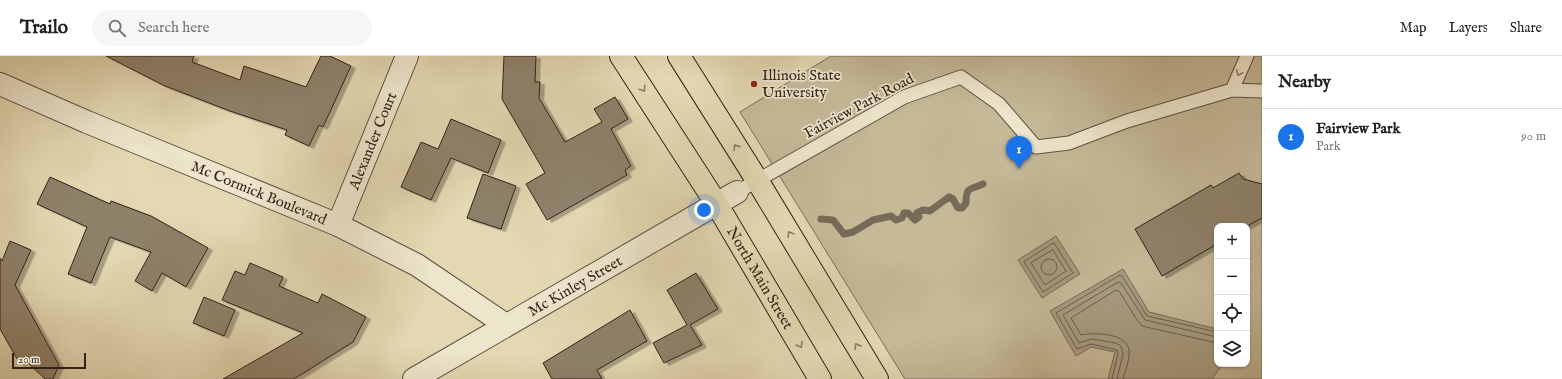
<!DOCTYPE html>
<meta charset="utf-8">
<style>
body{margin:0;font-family:"IM FELL English",serif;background:#f6f6f6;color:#202124}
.controls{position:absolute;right:12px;bottom:12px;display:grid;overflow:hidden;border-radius:8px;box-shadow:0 1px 3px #0004}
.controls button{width:36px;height:36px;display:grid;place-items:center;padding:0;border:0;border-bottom:1px solid #e0e0e0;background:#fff;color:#202124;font:20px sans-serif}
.scale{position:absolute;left:12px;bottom:10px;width:74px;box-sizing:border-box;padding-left:4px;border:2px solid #31221b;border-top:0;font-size:11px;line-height:14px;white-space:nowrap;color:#31221b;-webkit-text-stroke:3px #ede6cd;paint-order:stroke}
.you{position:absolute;left:704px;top:154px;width:14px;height:14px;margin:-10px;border:3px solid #fff;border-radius:50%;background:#1a73e8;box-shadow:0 0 0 6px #1a73e833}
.badge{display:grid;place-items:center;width:26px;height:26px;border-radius:50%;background:#1a73e8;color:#fff;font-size:13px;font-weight:700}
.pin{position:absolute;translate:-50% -33px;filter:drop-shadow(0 1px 2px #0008)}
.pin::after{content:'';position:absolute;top:21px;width:14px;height:12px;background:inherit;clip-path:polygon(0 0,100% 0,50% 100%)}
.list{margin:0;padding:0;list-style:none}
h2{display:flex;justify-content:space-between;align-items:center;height:52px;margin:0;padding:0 16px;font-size:17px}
h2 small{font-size:13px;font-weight:400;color:#757577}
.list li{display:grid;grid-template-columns:26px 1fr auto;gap:12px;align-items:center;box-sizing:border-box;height:56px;padding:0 16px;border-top:1px solid #e0e0e0}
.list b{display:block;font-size:15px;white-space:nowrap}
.list p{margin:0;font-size:13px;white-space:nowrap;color:#757577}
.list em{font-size:13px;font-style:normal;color:#757577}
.icon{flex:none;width:22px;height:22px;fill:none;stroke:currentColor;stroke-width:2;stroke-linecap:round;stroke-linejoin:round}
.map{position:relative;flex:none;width:1262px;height:323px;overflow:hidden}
header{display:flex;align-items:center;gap:24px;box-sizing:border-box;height:56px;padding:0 20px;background:#fff;border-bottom:1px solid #e0e0e0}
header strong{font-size:19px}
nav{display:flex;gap:22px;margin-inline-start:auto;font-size:14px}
.search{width:280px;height:36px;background:#f6f6f6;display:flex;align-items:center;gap:10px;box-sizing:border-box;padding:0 14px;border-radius:22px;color:#757577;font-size:15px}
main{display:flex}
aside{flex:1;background:#fff}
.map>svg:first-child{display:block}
</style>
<header>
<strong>Trailo</strong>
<div class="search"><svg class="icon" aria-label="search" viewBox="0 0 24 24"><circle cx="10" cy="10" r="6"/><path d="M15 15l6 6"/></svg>Search here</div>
<nav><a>Map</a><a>Layers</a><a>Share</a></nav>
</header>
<main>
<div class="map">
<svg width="1262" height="323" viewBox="0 0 1262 323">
<defs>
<filter id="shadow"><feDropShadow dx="4.5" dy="2.5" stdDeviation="0" flood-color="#0004"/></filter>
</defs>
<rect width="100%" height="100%" fill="#e3d8b2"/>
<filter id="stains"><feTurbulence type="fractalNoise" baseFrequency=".005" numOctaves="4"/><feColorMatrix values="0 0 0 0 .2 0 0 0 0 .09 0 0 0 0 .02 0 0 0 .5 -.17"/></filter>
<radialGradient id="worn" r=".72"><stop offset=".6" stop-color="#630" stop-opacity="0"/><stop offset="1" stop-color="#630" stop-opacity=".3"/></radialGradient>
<path fill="#c5b998" stroke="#7b6e5a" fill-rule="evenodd" d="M831 0H1262V323H905L740 56ZM1217 170H1247V308H1217Z"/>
<path fill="#a69a7f" stroke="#776a57" d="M1056 180 1080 218 1042 242 1018 204Z
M1123 213 1149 256 1217 273V308H1223L1212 323H1108L1115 296 1091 291 1076 300 1050 255Z"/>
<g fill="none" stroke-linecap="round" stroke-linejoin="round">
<path stroke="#6c5e4d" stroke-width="1" d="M1054 187 1073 217 1043 236 1024 206Z
M1053 194 1066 215 1045 229 1031 207Z
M1041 211a8 8 0 1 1 16 0a8 8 0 1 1-16 0Z
M1112 323 1118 298 1117 294 1091 288 1077 293 1056 257 1120 219 1122 220 1147 260 1217 276
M1117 323 1123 298 1121 290 1116 287 1092 283 1079 287 1063 259 1118 226 1121 227 1145 264 1217 281
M1123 323C1125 315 1130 304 1129 295 1128 277 1094 276 1081 279L1071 262 1116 234 1119 235 1137 264 1142 270 1217 287"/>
<path stroke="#776a57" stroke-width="7" d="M821 163 833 164 844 178 853 176 873 164 891 160 896 164 902 162 904 157H908L915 164 919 161 917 157 923 154 930 155 949 141 953 143 958 152H962L966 147C966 130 970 134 983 128"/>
</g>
<path fill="#8e816a" stroke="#31221b" filter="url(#shadow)" d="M106 0H194L192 6 240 24 244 10 306 31 321 0H330L351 10 323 71 319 69 309 90 285 79 287 74 230 55 165 30Z
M504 0H536L535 26H540L539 42 565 86 602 66 594 53 615 41 628 63 611 73 631 110 625 114 627 119 547 164 526 128 545 117 502 43Z
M451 63 501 84 488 117 451 102 431 144 401 131 421 86 438 93Z
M1239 117 1243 123 1262 128V162L1247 170H1217V188L1162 220 1135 173 1211 129 1213 132Z
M483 118 516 130 501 173 467 162Z
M50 121 110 148 111 145 151 160 208 192 186 231 162 217 152 235 135 225 151 196 110 181 91 227 68 218 87 171 37 148Z
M10 185 31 194 15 229 59 309 53 323H45L26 305 20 308 0 273V202L2 205Z
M250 207 283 221 279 230 318 247 322 238 366 261 353 286 294 323H223L303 277 222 244 235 215 245 219Z
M696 217 718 253 690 269 702 289 664 307 653 287 687 269 667 234Z
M204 241 235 254 224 280 193 267Z
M630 254 647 285 597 314 602 323H552L543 307Z"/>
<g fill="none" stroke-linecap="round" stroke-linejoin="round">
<defs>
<path id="lane" d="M1232 34 1247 0
M737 136 904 41 961 21 999 48 1036 91 1069 87 1127 65 1232 34 1262 35"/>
<g id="street">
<path id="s1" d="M0 28 87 66 338 169 417 209 506 269"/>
<path id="s2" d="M338 169 407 0"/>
<path id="s3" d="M414 323 737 136"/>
</g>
<g id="primary">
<path id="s4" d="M621 0 716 147 820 323"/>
<path d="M679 0 757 124 877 323"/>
</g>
</defs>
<use href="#lane" stroke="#5e5041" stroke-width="15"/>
<use href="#street" stroke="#5e5041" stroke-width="24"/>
<use href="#primary" stroke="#31221b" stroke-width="24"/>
<use href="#lane" stroke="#ede6cd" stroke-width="13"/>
<use href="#street" stroke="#ede6cd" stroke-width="22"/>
<use href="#primary" stroke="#e3d8b2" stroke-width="22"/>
</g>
<defs><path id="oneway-chevron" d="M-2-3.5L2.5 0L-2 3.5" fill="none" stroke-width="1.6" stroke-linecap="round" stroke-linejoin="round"/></defs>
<use stroke="#8f8474" href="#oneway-chevron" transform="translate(1239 17) rotate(114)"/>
<g stroke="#8a7d66">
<use href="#oneway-chevron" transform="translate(643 33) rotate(57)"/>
<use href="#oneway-chevron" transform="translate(736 91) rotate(-122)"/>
<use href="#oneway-chevron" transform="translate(790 178) rotate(-121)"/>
<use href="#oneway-chevron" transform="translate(800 289) rotate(60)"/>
<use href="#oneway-chevron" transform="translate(857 290) rotate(-121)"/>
</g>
<circle fill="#8f2418" stroke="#ede6cd" stroke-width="1.5" cx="754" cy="28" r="4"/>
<g text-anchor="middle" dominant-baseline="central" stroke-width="3.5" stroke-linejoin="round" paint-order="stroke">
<g font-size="15" fill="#31221b" stroke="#ede6cd" text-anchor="start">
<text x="762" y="19">Illinois State<tspan x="762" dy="17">University</tspan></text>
</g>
<g font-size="15" fill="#31221b" stroke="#ede6cd">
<text transform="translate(859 50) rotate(-28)">Fairview Park Road</text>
<text stroke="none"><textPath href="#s2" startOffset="91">Alexander Court</textPath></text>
<text stroke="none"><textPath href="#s1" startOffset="281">Mc Cormick Boulevard</textPath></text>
<text stroke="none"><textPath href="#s4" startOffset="262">North Main Street</textPath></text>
<text stroke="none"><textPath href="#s3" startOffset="186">Mc Kinley Street</textPath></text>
</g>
</g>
<rect width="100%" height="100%" filter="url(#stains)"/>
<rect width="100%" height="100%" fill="url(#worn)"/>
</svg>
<div class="controls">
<button>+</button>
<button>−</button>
<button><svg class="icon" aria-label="locate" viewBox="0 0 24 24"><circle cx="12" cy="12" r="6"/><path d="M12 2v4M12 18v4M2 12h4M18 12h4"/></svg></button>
<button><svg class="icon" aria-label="layers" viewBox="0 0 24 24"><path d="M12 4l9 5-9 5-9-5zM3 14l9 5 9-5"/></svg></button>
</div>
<div class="scale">20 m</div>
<div class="you"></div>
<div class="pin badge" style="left:1019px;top:113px">1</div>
</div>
<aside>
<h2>Nearby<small></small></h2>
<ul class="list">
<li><span class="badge">1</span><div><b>Fairview Park</b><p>Park</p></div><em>90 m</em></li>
</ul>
</aside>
</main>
